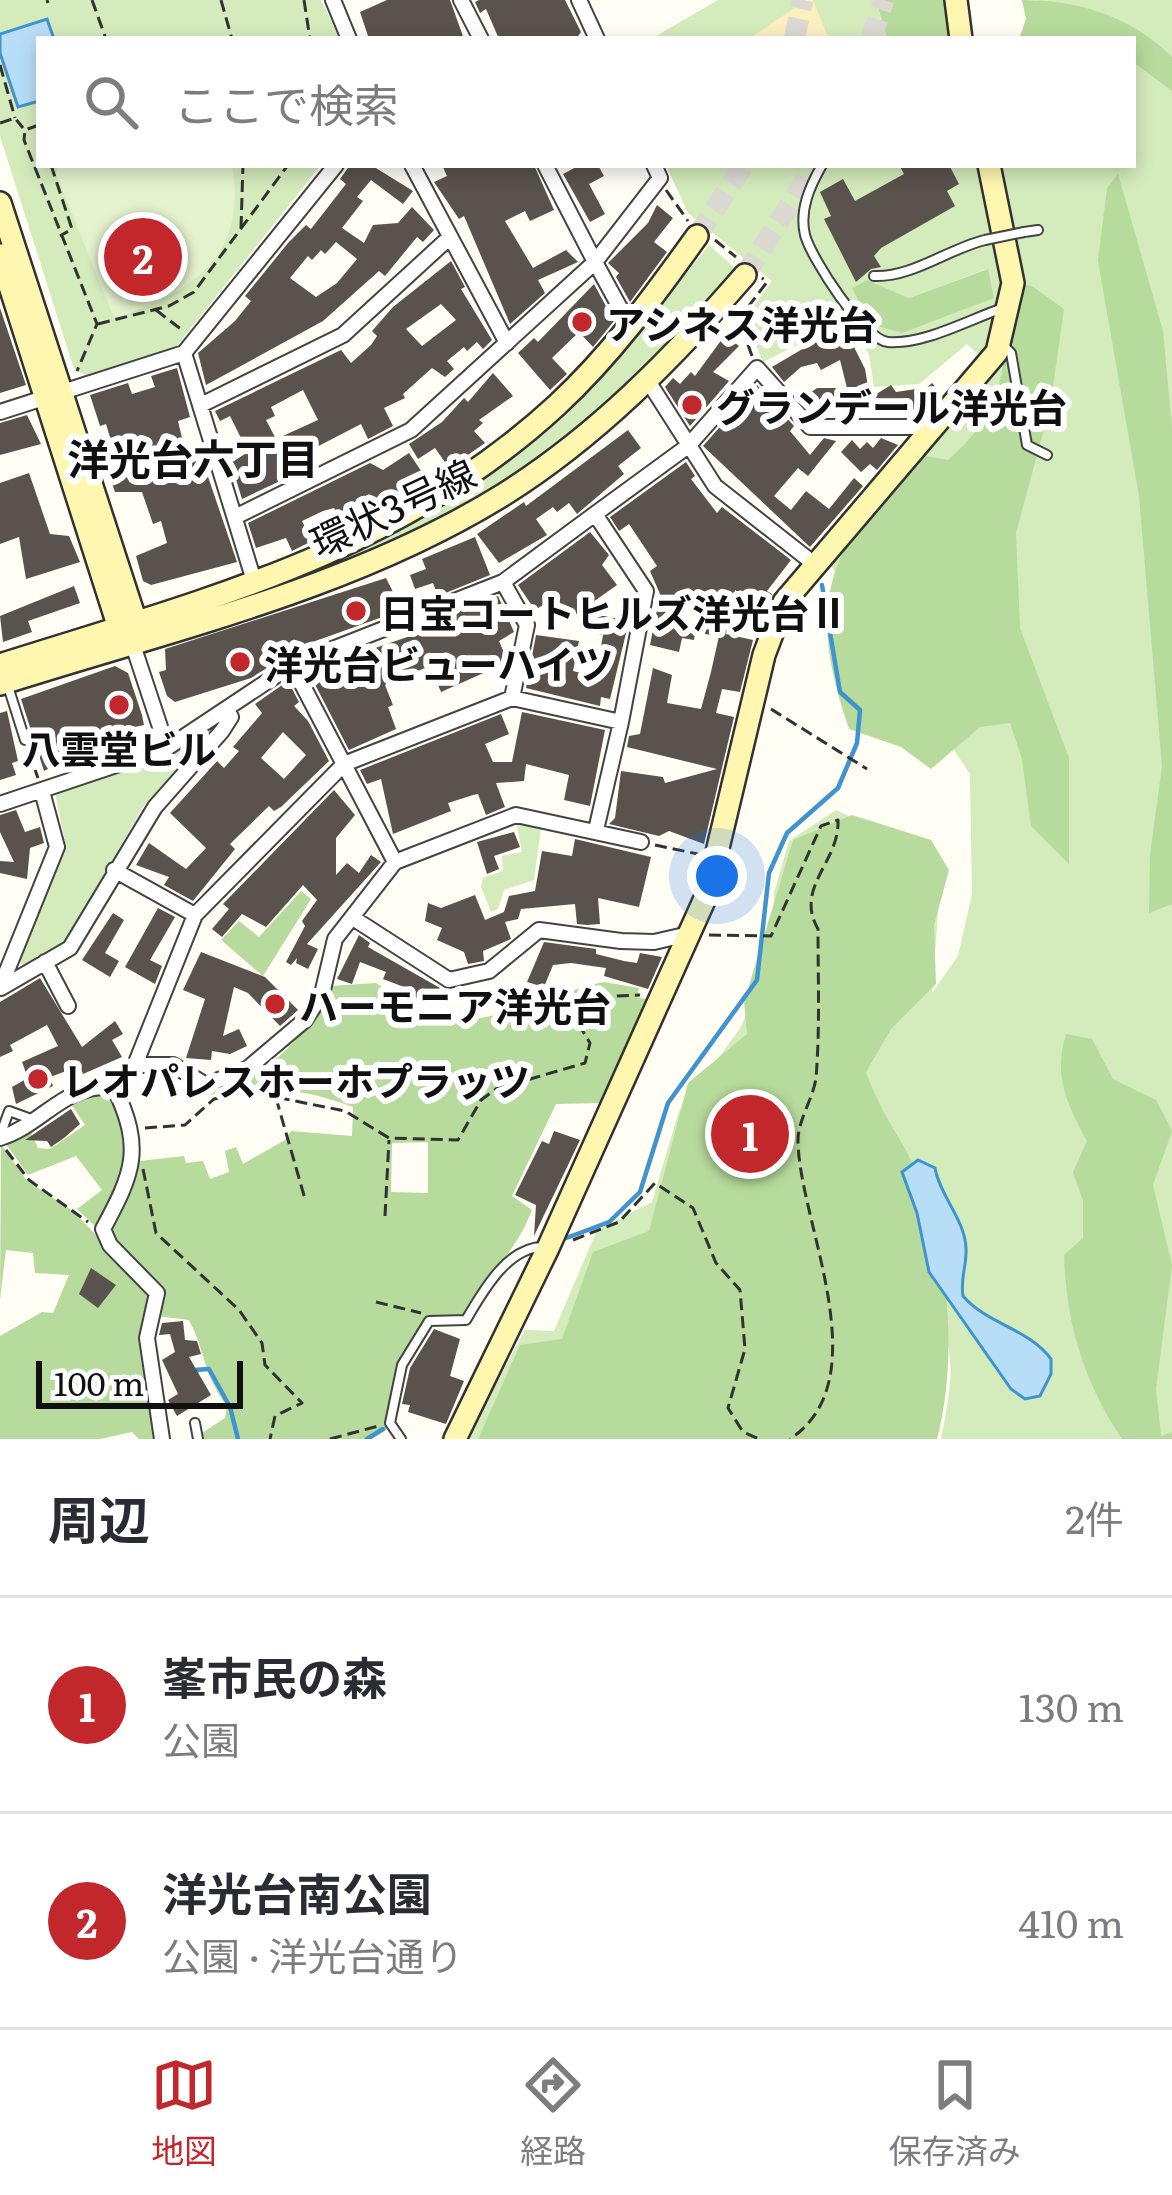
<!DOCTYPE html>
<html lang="ja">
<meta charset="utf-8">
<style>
body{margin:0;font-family:Literata,"Noto Sans JP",serif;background:#f2f2f3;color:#2b2b33}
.scale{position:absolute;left:36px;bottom:30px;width:207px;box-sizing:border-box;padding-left:12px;border:6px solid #101010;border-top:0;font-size:33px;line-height:42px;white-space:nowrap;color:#101010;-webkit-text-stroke:9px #fff;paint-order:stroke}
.you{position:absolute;left:717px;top:876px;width:42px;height:42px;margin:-30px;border:9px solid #fff;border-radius:50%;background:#1a73e8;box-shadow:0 0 0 18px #1a73e833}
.badge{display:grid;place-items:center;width:78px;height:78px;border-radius:50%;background:#c2272b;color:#fff;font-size:39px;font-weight:700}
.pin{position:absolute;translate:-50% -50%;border:6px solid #fff;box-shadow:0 3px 12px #0006}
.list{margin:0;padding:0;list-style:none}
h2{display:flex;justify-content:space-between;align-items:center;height:156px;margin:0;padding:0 48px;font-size:51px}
h2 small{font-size:39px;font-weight:400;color:#7c7c81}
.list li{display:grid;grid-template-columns:78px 1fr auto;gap:36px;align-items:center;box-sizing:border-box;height:216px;padding:0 48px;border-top:3px solid #e1e1e2}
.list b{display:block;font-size:45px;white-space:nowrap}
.list p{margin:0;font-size:39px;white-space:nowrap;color:#7c7c81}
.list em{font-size:39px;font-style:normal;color:#7c7c81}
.icon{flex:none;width:66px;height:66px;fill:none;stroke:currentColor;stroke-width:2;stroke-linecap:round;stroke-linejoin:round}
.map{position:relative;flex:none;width:1172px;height:1439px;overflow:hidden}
.search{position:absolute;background:#fff;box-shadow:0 6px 18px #0003;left:36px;right:36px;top:36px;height:132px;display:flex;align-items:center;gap:30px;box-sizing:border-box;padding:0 42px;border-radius:0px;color:#7c7c81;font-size:45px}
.sheet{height:588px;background:#fff}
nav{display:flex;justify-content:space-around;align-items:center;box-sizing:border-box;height:168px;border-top:3px solid #e1e1e2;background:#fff;font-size:33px;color:#7c7c81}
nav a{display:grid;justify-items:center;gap:6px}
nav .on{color:#c2272b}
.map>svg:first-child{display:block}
</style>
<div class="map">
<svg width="1172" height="1439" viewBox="0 0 1172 1439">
<rect width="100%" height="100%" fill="#fffdf4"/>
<path fill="#d4ebbc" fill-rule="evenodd" d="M0 0H321L340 39H39V165H321L175 348 85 375 74 369 0 136Z
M718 0H876L887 39H651Z
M1036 0H1172V1439H941C960 1346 951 1342 910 1260L920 1439H472L468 1436 525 1330 554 1331 597 1230 652 1202 679 1111 739 1030 775 958 774 893 789 841 836 810 942 860 932 993 958 956 972 894 970 774 830 564 995 373 1010 347 996 165H1133V39Z
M666 165H982L1005 295 984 360 967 344 919 384 874 387 869 354 846 320 763 362 745 318 772 281 688 213ZM987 269 994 298 871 324 866 280 909 298Z
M709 245 737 270C659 366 564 456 455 517 418 538 375 551 336 567L333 562C492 500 605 375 709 245Z
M197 736 202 741 142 808 66 943 23 965 19 962 65 841 55 793 169 757Z
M528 823 541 827 534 880 504 890 498 909 491 912 481 887 483 878 503 871 502 856 522 852 517 826Z"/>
<path fill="#b7db9c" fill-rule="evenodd" d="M876 0H950L956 39H887Z
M1022 0C1078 0 1131 16 1172 57V91L1133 62V39H1019L1026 19Z
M1118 174 1163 331 1172 428V904L1149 913 1150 855 1162 766 1139 496 1098 261 1107 188Z
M988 269 994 298 902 333 871 324 852 288 867 280 909 298Z
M1020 284 1032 286 1064 309 1050 407 1016 533 1020 628 1069 758V864L1031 826 1022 759 1010 723 980 727 931 769 901 747 849 729C805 602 828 550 914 454L948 460C1020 398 993 360 1020 284Z
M852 815 931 840 949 870 934 925 936 984 891 1029 866 1072C876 1101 889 1121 904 1147 948 1225 960 1353 937 1439H478L520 1345 562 1339 593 1252 649 1231 688 1083 747 1034 744 1002 793 840Z
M301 891 311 899 263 976 221 940 239 921 259 937Z
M604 982 639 988 637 997 654 1001 604 1103 556 1104 512 1196 532 1210C514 1256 488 1272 466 1316L430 1317 398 1363 386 1430 372 1439H203L202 1433 225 1418 227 1406C203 1375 206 1352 189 1320L157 1316 160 1291 110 1240 106 1229 140 1161 184 1156 186 1163 203 1161 210 1179 229 1172 225 1151 236 1147 243 1164 285 1140 291 1131 352 1136 353 1107C304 1089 262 1083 210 1095L208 1089C270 1079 302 1040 330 986L376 983C390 991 400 1004 413 1012 463 1041 552 992 604 982ZM428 1142V1193L391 1192 392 1143Z
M1066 1034 1092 1039 1113 1079 1156 1100 1172 1131 1153 1185 1172 1265 1156 1389 1161 1436 1172 1432V1439H1122C1084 1382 1066 1324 1064 1255L1083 1238V1201L1073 1172 1087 1141C1067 1104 1053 1076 1066 1034Z
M103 1090 113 1094 131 1158 100 1231 77 1209 102 1190 76 1156 28 1175 4 1141 30 1129 38 1148 50 1149 85 1125 69 1101Z
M1 1144 27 1181 73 1211 153 1295 143 1336 158 1439H139L132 1432 100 1439H0V1336L42 1312 53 1313 69 1275 35 1273 33 1253 6 1250 0 1299Z"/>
<path fill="#fbefc0" d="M806 0H813L829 39H749Z"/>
<path fill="#e5f2ce" d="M59 165H232C248 257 192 293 114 318L56 174Z"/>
<path fill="#b8def7" stroke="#3f93ce" stroke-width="3" d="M47 19 54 39H39V101L18 107 0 53V34Z
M918 1160 935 1168C940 1196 965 1220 966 1248 967 1265 960 1279 963 1296 988 1325 1028 1328 1051 1359V1374L1040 1396 1025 1399 1011 1389 929 1272 917 1213 902 1172Z"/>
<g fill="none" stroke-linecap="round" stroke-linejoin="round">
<path stroke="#3f93ce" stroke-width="4.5" d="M561 1240 609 1222 640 1192 668 1103 757 980 769 873 787 833 838 788 857 743 860 710 840 692 822 585
M194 1370 209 1369 230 1407 238 1439
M367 1439 383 1429"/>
</g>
<path fill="#59524d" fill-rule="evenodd" d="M387 0H450L464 39H369L360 12Z
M479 0H565L581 32 576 39H499L486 9 480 13 475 2Z
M350 165H371L413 191 403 204 371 180 357 197 363 201 342 228 364 243 373 225 398 223 412 207 434 230 423 242 417 237 385 276 379 271 323 321 206 385 198 353 235 321 251 301 245 296 288 243 306 225 311 229 346 184 340 179ZM336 242 357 259 337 283 316 297 290 278 308 256 312 260 321 250 325 254Z
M442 165H534L554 210 530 221 525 211 505 221 533 268 566 250 578 262 538 280 545 293 510 324 464 216 459 219 434 182 447 176Z
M580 165H598L604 176 589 184 605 214 590 222 563 174Z
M899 165H949L959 184 947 191 955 206 881 248 874 256 881 267 871 269 856 282 824 219 831 216 820 192 843 179 855 201 904 174Z
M657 205 673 218 654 242 667 252 630 302 616 277 619 273 608 263 648 223Z
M451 261 465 287 461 289 492 340 483 349 477 342 467 351 464 347 447 361 454 369 445 377 432 368 403 394 405 398 384 408 393 426 368 439 361 424 307 452 314 465 242 499 231 463 248 452 230 416 220 421 215 411 341 350 351 363 371 345 377 336 372 331 393 307ZM441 304 456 320 422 346 406 329ZM303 390 318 420 276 439 266 420 275 416 271 407Z
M594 284 614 321 593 347 579 332 552 358 567 374 550 390 518 353 534 338 538 342Z
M0 308 26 385 0 393Z
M725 335 739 346 713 372 729 381 690 426 665 387 673 378 680 384 691 372 695 376Z
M848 335 865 369 870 398 891 385 896 392 916 389 919 394 932 383 942 394 917 416 911 411 877 412V403L831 408V397L810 411 800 400 817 388H847L840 360 821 370 817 363 801 367 784 382 772 367 816 341Z
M177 368 190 417 178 421 188 464 202 459 237 562 151 585 143 581 136 556 167 543 161 521 153 524 142 492H115L111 481 122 478 106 424 100 426 90 395 128 383 132 394 155 387 151 376Z
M493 373 513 396 479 420 483 423 474 431 485 443 449 468 435 448 418 459 409 444 442 422 464 398 468 402Z
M757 385 794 426 790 431 810 455 824 438 836 441 808 476 798 468 774 496 791 510 806 491 829 509 854 478 863 486 810 547 703 446Z
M27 415 41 444 0 455V423Z
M628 430 641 448 618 466 624 474 577 514 569 503 557 512 553 507 536 519 547 535 499 563 477 534 524 502 526 506Z
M881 438 898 445 877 470 870 464 861 472 841 452 852 440 860 449 867 442 873 448Z
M409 453 428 481 406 495 345 527 334 508 323 511 302 521 312 541 292 551 286 538 256 548 248 523 370 463 383 470Z
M686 462 695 476 691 479 717 513 722 507 791 560 767 591 772 594 764 609 735 590 726 634 753 640 740 692 722 689 716 713 734 717 704 844 669 831 659 836 609 824 615 818 621 771 663 777 665 783 717 769 627 747 629 736 640 734 653 668 672 675 667 703 701 709 711 672 719 636 705 634 712 593 685 600 680 624 696 626 694 640 682 638 679 652 650 645 660 594 650 571 657 566 629 524 619 531 610 517Z
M29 473 50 534 69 536 80 562 26 579 19 537 0 544V483Z
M590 532 609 555 602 565 617 585 572 617 568 612 558 619 546 603 535 610 518 585Z
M475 537 490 575 438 596 433 583 415 589 410 575 426 569 422 559Z
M386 578 402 610 268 658 270 666 251 678 175 702 167 696 159 672 166 670 165 649Z
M74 586 80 603 28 621 32 632 3 642 0 616Z
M498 596 514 632 499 641 508 662 441 692 430 666 390 682 385 685 393 705 388 707 396 729 349 750 308 671 419 633 417 628Z
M589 613 629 621 610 699 601 697 600 706 526 688 536 635 579 641 573 671 596 677 603 635 585 632Z
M115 666 128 673 142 715 144 725 130 728 135 744 99 755 96 744 44 771 21 699Z
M288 681 299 702 294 706 308 721 329 761 281 807 274 811 269 806 230 844 235 849 193 901 164 885 169 877 136 865 149 843 186 869 206 848 170 813 217 761 224 768 239 751 233 747 262 713 255 704ZM283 732 306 755 284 779 261 758Z
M7 711 18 761 12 763 16 775 0 780V713Z
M522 712 605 730 590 806 564 800 569 775 526 764 524 781 496 783 505 807 486 815 478 794 473 795 448 803 451 811 393 834 381 779 367 784 360 770 501 714 509 734 485 744 493 762H512Z
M334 790 355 815 336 838V875L347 863 359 873 371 855 381 862 307 944 318 949 308 969 296 963 297 958 291 965 286 962 305 926 302 921 317 900 303 885 266 927 242 914 222 937 212 929 229 909 223 904Z
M16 810 25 832 40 827 44 843 30 848 27 879 0 873V861L14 862 0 832V815Z
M514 832 520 847 494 856 499 869 487 874 477 842Z
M575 839 651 857 639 907 598 898 600 924 587 925 577 924 575 904 521 909 518 919 505 922 511 939 483 951 484 961 468 964 464 952 437 940 442 928 425 921 428 903 441 908 475 895 485 920 504 912 509 896 535 891 542 851 572 856Z
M158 908 175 917 150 960 162 966 155 984 125 967Z
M113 913 124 920 105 953 119 961 110 977 82 960Z
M359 935 370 943 368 947 440 988 426 1006 404 987 383 979 386 972 360 962 352 984 337 979Z
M544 942 596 949V954L624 961 637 963 640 953 662 957 648 989 604 976 606 968 571 963 553 965 544 987 527 982Z
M201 952 265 977 298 1010 280 1026 248 993 234 987 223 1036 239 1029 247 1046 230 1054 212 1051 211 1060 186 1058 205 999 183 990Z
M40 978 82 1047 115 1021 123 1034 112 1040 122 1057 83 1074 80 1066 50 1077 53 1086 16 1104 12 1087 28 1078 22 1062 58 1046 47 1025 10 1045 13 1051 0 1057V1002Z
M71 1109 80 1124 64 1138 51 1147 47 1141 25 1140Z
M554 1131 580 1140 534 1236 536 1205 515 1195 542 1141 549 1144Z
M91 1268 116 1285 98 1308 79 1294Z
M183 1321 185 1340 197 1341 201 1354 189 1357 211 1395 177 1416 168 1400 178 1394 162 1360 175 1352 170 1334 159 1335 162 1323Z
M434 1329 460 1339 450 1376 464 1381 446 1424 408 1412 410 1405 402 1404 410 1368Z"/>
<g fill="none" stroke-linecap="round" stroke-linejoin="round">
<path stroke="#dbd9d2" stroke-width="21" stroke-dasharray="21 10" stroke-linecap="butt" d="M794 39 803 0
M871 39 884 0
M697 236 744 165
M745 275 815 165"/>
<defs>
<path id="lane" d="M822 165C810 186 799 210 805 235 811 258 864 340 888 342 924 345 970 319 1003 308
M1024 232 1038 230
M874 276C911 278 948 249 985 240
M1001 343 1011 353 1027 445 1047 455
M7 683 25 740
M0 1136 9 1111 31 1119
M195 1423 198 1439
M401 1439 390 1423 402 1365 429 1321 466 1320C482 1293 508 1245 545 1247"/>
<path id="street" d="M333 0 349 39
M461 0 481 39
M579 0 597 39
M412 165 507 343
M545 165 595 262 660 178 654 165
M184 353 255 584
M648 381 715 486 813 563
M201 405 343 335 450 237
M0 412 184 353 336 165
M235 517 411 430 595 262 631 328
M503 582 527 625 512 698
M292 665 395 862
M167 748 292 665 503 582 595 514
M0 804 167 748 132 642
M596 830 621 722
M114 870 195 915
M353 918 449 980 489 971 539 930 621 941 654 942 689 934
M45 962 68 1006
M0 988 57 847 42 791
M1 988 70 948 155 807 222 731 231 717 227 711
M135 1065H173L206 1085 247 1069 305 1020 322 994 335 939 395 862 516 815 641 842
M114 1087C144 1149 133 1173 103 1229L110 1245 157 1293 147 1338 162 1439
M0 1138C44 1124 64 1083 114 1087L135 1065 195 915 344 764 512 698 621 722 646 591 595 514 688 446 757 368 810 427H935"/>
<path id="secondary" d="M956 0 961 39
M0 203 136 622 134 631
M0 255 119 628 128 637
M0 665C202 601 397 553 557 405 611 355 654 296 697 236
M0 684C169 630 351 589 503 495 597 436 673 358 745 275
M455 1439 548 1248 707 894 764 655 784 602 997 352 1013 283 989 165"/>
</defs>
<use href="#lane" stroke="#434343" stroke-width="12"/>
<use href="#street" stroke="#434343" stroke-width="18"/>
<use href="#secondary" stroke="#323232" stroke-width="26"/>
<path stroke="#323232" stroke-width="3" stroke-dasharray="12 6" stroke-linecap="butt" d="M47 0 48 3
M92 0 106 39
M221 0 232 39
M304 0 310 39
M0 65 15 118
M0 123 15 118 23 128
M39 125 25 130 24 140 97 324 77 371
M51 165 72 229 60 236
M666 190 688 221
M241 228 243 165
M715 240 736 257
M156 310 182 330
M98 324 169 306 194 292 288 165
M752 356 739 319 767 282 762 278
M771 709 867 769
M29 753 38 778
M655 845 698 854
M709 935 771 936 821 826 838 820C840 862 794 887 818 929 818 978 820 1030 816 1078 813 1099 798 1120 798 1140 798 1220 881 1379 790 1439
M276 1098 305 1199
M145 1128 185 1125 214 1099 250 1092 345 1111 389 1138 458 1140 481 1100 496 1089 585 1063 590 1043 573 1015 597 997 640 995
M6 1150 29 1180 88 1222
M143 1169 156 1233 239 1310 262 1343 265 1365 302 1403 275 1416 270 1439
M385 1216 389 1140
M573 1240 619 1222 655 1183 693 1208 716 1263 740 1290 745 1349 728 1408 743 1432 759 1439
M376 1302 421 1313
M330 1439 382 1425"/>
<use href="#lane" stroke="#fff" stroke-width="8"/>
<use href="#street" stroke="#fff" stroke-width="14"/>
<use href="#secondary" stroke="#fff7af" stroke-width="21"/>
<defs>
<path id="lane-bridge" d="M985 240 1024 232"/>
</defs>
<use href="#lane-bridge" stroke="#434343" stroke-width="12" stroke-linecap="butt"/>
<use href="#lane-bridge" stroke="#fff" stroke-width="8"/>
</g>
<g fill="#c2272b" stroke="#fff" stroke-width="4.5">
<circle cx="582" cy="322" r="12"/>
<circle cx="692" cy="405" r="12"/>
<circle cx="356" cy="611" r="12"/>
<circle cx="240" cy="662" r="12"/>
<circle cx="119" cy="705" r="12"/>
<circle cx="275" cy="1004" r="12"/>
<circle cx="38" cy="1079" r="12"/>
</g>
<g text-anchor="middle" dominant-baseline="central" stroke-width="12" stroke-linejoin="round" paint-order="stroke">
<g font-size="39" font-weight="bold" fill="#101010" stroke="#fff" text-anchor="start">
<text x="606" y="322">アシネス洋光台</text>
<text x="716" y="405">グランデール洋光台</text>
<text x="380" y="611">日宝コートヒルズ洋光台Ⅱ</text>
<text x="264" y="662">洋光台ビューハイツ</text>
<text x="119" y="747" text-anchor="middle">八雲堂ビル</text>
<text x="299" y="1004">ハーモニア洋光台</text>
<text x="62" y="1079">レオパレスホーホプラッツ</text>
</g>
<g font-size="39" fill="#101010" stroke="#fff">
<text transform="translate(392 506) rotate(-25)">環状3号線</text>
</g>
<g font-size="42" font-weight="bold" fill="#101010" stroke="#fff">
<text x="193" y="457">洋光台六丁目</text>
</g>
</g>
</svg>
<div class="scale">100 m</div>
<div class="you"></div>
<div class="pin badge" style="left:750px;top:1134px">1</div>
<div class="pin badge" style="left:143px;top:257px">2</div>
<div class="search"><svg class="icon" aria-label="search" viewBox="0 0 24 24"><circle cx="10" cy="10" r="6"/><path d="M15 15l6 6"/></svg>ここで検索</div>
</div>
<section class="sheet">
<h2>周辺<small>2件</small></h2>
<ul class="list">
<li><span class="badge">1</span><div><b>峯市民の森</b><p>公園</p></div><em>130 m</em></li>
<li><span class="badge">2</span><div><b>洋光台南公園</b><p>公園 · 洋光台通り</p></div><em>410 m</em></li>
</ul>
</section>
<nav>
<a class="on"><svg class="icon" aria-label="map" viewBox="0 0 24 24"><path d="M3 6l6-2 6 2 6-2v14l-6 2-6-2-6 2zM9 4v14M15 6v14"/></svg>地図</a>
<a><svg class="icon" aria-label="directions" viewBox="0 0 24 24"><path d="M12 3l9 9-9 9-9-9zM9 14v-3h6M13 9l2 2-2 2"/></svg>経路</a>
<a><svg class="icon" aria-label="saved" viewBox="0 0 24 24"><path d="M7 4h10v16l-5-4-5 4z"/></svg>保存済み</a>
</nav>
